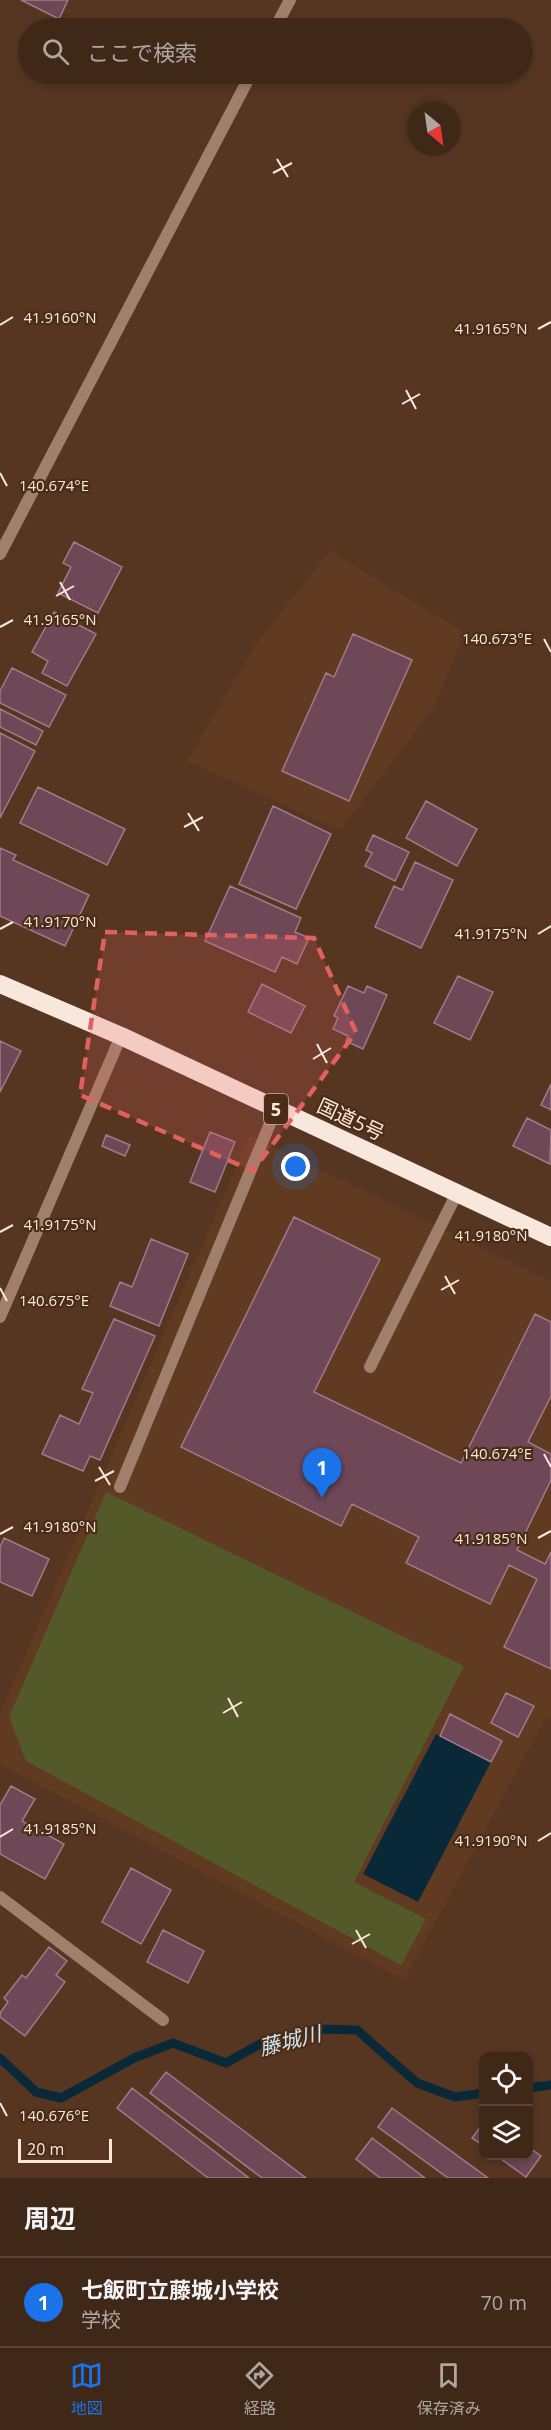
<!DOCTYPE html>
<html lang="ja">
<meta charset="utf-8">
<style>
body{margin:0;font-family:"Open Sans","Noto Sans JP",sans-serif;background:#4b3426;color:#f1f3f6}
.controls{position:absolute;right:18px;bottom:18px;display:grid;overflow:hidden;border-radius:12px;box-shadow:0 3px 9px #0003}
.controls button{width:54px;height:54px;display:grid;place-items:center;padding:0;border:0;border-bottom:2px solid #594438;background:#402819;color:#f1f3f6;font:30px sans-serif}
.compass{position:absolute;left:407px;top:102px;width:54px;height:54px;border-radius:50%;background:#402819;box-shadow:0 3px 9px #0003;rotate:151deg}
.scale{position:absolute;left:18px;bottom:15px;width:94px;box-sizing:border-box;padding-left:6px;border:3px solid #fbe7da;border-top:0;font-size:16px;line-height:21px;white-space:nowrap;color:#fbe7da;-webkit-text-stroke:4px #4b2c17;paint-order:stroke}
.you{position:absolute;left:296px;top:1167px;width:21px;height:21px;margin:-15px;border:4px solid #fff;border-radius:50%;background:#1a73e8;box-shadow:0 0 0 9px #1a73e833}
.badge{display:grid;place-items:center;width:39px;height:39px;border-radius:50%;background:#1a73e8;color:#fff;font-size:20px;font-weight:700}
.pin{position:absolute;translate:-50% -50px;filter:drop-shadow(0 2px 3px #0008)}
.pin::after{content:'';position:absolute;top:32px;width:21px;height:18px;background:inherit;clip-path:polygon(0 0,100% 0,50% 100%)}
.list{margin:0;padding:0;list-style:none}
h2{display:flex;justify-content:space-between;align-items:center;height:78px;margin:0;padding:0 24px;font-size:26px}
h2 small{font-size:20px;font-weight:400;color:#aea6a2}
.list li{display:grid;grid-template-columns:39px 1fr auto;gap:18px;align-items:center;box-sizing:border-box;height:90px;padding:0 24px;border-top:2px solid #594438}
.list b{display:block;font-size:22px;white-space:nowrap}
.list p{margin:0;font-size:20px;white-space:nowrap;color:#aea6a2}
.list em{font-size:20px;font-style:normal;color:#aea6a2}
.icon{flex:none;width:33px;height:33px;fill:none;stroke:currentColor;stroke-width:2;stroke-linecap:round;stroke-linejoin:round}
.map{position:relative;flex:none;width:551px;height:2178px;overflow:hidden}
.search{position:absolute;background:#402819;box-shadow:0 3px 9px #0003;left:18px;right:18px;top:18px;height:66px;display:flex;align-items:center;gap:15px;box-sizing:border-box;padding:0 21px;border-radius:33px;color:#aea6a2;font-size:22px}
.sheet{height:168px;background:#402819}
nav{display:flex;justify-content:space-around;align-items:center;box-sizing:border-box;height:84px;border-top:2px solid #594438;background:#402819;font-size:16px;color:#aea6a2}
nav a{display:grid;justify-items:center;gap:3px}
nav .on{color:#1a73e8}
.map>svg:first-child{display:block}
</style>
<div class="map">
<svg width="551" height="2178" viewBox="0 0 551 2178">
<rect width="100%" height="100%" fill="#563621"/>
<path fill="#613b21" d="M330 551 465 633 432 710 340 830 187 761 255 646Z
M250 1135 551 1282V1719L546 1717 404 1980 0 1764V1714Z"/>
<path fill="#54592a" d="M106 1492 464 1666 354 1882 426 1919 401 1965 26 1761 9 1717Z"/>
<path fill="#0a2938" d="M436 1734 491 1762 418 1902 363 1874Z"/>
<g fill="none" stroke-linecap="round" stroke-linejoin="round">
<path stroke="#0a2938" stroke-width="9" d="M0 2058 36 2092 61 2098 134 2058 173 2043 226 2063 260 2044 316 2029 357 2030 417 2083 455 2097 484 2093
M528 2088 551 2085"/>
</g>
<path fill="#6e4857" stroke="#a37989" stroke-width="1.5" d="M21 0H68L59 19Z
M74 542 122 567 98 613 58 593 71 567 63 563Z
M54 612 96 634 67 686 42 673 48 661 32 652Z
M353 634 412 660 349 801 282 771 326 673 334 677Z
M12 668 66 695 49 727 0 703V691Z
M0 709 43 731 36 745 0 727Z
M0 733 35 751 0 818Z
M38 787 125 829 107 865 20 823Z
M426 801 477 829 457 866 406 838Z
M273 806 331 834 296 909 239 884Z
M373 835 409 852 395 881 365 866 372 853 366 850Z
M0 848 16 855 13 860 89 895 65 946 0 916Z
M415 862 453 880 421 948 375 927 394 886 402 890Z
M230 886 301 918 295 932 309 938 297 964 282 957 275 972 205 941Z
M458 976 493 992 470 1040 434 1023Z
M262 984 305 1006 291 1033 248 1012Z
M348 986 364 993 367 986 387 995 363 1049 346 1041 348 1036 333 1029 338 1018 334 1016Z
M0 1041 21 1051 0 1092Z
M551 1084V1110L541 1105Z
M527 1118 551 1130 550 1164 513 1146Z
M210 1132 235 1142 215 1192 190 1182Z
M106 1135 130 1145 125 1156 102 1146Z
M294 1217 380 1259 314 1392 461 1463 535 1314 551 1322V1396L528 1442 551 1454V1480L517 1550 545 1564 551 1552V1669L504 1647 537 1579 509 1565 490 1604 406 1563 419 1537 352 1504 341 1526 181 1447Z
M151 1239 188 1254 159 1326 110 1306 120 1282 132 1287Z
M114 1319 155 1336 100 1460 90 1456 83 1471 42 1454 60 1415 79 1424 93 1393 82 1389Z
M4 1538 49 1559 32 1596 0 1582V1547Z
M506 1693 534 1706 518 1737 491 1723Z
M450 1714 502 1741 491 1762 440 1736Z
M11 1786 35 1799 22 1821 64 1844 45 1879 0 1854V1805Z
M131 1868 171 1890 141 1944 102 1922Z
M163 1930 204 1951 188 1983 147 1962Z
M49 1947 67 1961 56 1975 65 1982 25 2036 0 2017V2013L8 2002 4 1998 22 1975 26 1978Z
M166 2072 306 2178H262L150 2093Z
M132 2088 249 2178H208L117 2108Z
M392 2108 488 2178H448L378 2127Z
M484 2122V2146L472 2138Z
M372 2138 425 2178H380L356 2159Z
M528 2147 541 2156 526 2177 497 2156H528Z"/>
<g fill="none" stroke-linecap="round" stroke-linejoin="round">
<path stroke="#a1806b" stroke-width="12" d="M370 1367 457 1193
M120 1487 276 1109
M0 1897 163 2020"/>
<path stroke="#a1806b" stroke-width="12" d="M275 28 290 0
M0 554 251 74
M0 1317 121 1036"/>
<path stroke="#f8e7dd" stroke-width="18" d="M0 984 121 1036 551 1237"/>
</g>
<path fill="#e1615d" fill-opacity="0.2" stroke="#e1615d" stroke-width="4.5" stroke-dasharray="12 8" stroke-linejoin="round" d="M105 932 314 938 356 1032 253 1171 80 1095Z"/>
<path fill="none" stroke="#fbe7da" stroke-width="2" d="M277 159 288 177M273 173 292 163M0 325 13 317M538 329 551 322M406 390 416 409M402 404 420 394M0 473 7 486M60 582 70 600M56 596 74 586M0 627 13 620M544 639 551 652M188 813 199 831M184 827 203 817M0 929 13 922M538 934 551 926M317 1044 327 1063M313 1059 331 1048M0 1232 13 1225M538 1236 551 1229M445 1276 455 1294M0 1288 7 1301M441 1290 459 1280M544 1454 551 1467M99 1467 110 1485M95 1481 114 1471M0 1534 13 1527M538 1538 551 1531M228 1698 238 1717M223 1713 242 1702M0 1837 13 1829M538 1841 551 1833M356 1930 366 1948M352 1944 370 1934M0 2103 7 2116"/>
<g text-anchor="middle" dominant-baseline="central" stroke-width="4.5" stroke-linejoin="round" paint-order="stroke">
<rect fill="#4b2c17" stroke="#c6afa0" stroke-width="1.5" x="264" y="1094" width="24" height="30" rx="4.5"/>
<g font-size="18" font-weight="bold" fill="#fbe7da">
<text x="276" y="1109">5</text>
</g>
<g font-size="20" fill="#fbe7da" stroke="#4b2c17">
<text transform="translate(351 1119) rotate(25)">国道5号</text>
</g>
<g font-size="21" font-style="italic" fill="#cfe4f1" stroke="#4b2c17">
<text transform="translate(290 2040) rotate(-14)">藤城川</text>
</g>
</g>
<g font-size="15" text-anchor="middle" fill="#fbe7da" stroke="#4b2c17" stroke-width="4.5" stroke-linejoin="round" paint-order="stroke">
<text x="60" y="323">41.9160°N</text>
<text x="491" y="334">41.9165°N</text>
<text x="54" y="491">140.674°E</text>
<text x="60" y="625">41.9165°N</text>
<text x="497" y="644">140.673°E</text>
<text x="60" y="927">41.9170°N</text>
<text x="491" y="939">41.9175°N</text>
<text x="60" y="1230">41.9175°N</text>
<text x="491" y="1241">41.9180°N</text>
<text x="54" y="1306">140.675°E</text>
<text x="497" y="1459">140.674°E</text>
<text x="60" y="1532">41.9180°N</text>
<text x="491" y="1544">41.9185°N</text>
<text x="60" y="1834">41.9185°N</text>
<text x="491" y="1846">41.9190°N</text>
<text x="54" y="2121">140.676°E</text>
</g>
</svg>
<div class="controls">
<button><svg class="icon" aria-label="locate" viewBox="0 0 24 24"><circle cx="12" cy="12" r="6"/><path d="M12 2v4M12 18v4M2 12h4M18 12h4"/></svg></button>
<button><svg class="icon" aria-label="layers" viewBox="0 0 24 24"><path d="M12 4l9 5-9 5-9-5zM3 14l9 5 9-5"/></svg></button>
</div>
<svg class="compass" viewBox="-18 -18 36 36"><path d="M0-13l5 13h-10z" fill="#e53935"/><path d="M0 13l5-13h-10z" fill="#aea6a2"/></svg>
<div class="scale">20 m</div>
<div class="you"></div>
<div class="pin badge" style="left:322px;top:1498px">1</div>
<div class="search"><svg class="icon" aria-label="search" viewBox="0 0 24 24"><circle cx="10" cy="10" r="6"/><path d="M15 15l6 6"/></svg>ここで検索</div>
</div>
<section class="sheet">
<h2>周辺<small></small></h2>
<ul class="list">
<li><span class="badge">1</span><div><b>七飯町立藤城小学校</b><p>学校</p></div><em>70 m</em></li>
</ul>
</section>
<nav>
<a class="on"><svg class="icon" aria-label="map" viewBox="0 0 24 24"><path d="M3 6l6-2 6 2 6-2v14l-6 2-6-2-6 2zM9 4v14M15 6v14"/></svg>地図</a>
<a><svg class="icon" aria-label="directions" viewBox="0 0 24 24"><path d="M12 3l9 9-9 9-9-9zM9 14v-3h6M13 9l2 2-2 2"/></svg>経路</a>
<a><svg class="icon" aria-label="saved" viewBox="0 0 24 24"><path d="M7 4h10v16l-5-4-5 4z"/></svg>保存済み</a>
</nav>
